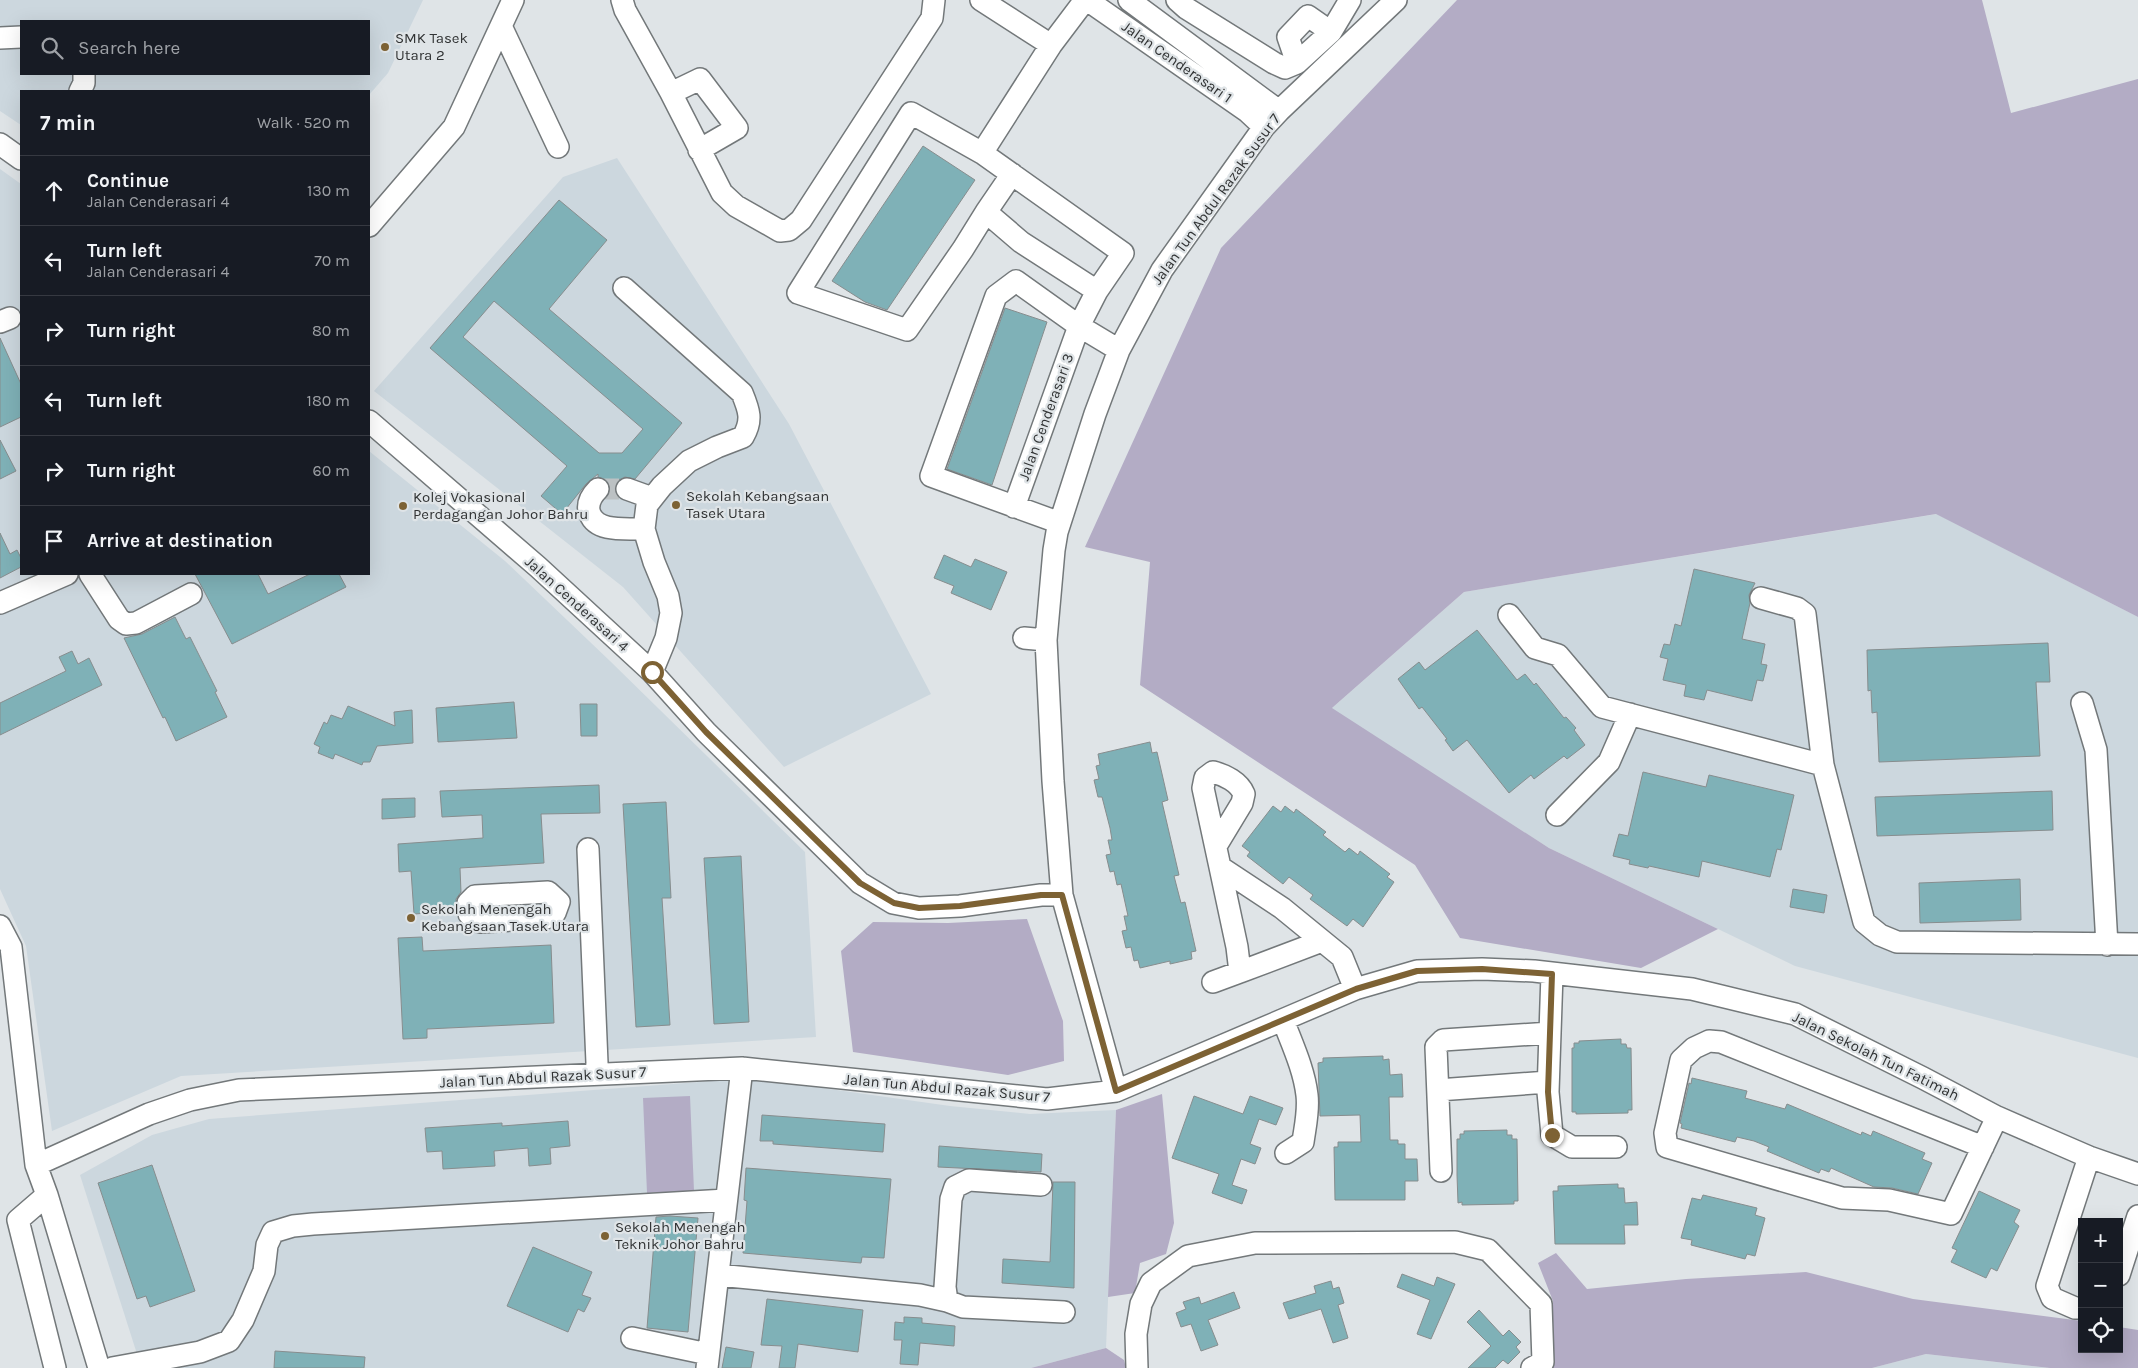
<!DOCTYPE html>
<meta charset="utf-8">
<style>
body{margin:0;font-family:Karla,sans-serif;background:#20242c;color:#f1f3f6}
.controls{position:absolute;right:15px;bottom:15px;display:grid;overflow:hidden;border-radius:0px;box-shadow:0 5px 20px #0002}
.controls button{width:45px;height:45px;display:grid;place-items:center;padding:0;border:0;border-bottom:1px solid #363941;background:#171b24;color:#f1f3f6;font:25px sans-serif}
.stop{position:absolute;width:15px;height:15px;margin:-11px;border:4px solid #7d6234;border-radius:50%;background:#fff}
.stop.end{background:#7d6234;border-color:#fff;box-shadow:0 1px 5px #0008}
.list{margin:0;padding:0;list-style:none}
h2{display:flex;justify-content:space-between;align-items:center;height:65px;margin:0;padding:0 20px;font-size:21px}
h2 small{font-size:16px;font-weight:400;color:#9ea1a6}
.list li{display:grid;grid-template-columns:32px 1fr auto;gap:15px;align-items:center;box-sizing:border-box;height:70px;padding:0 20px;border-top:1px solid #363941}
.list b{display:block;font-size:19px;white-space:nowrap}
.list p{margin:0;font-size:16px;white-space:nowrap;color:#9ea1a6}
.list em{font-size:16px;font-style:normal;color:#9ea1a6}
.icon{flex:none;width:28px;height:28px;fill:none;stroke:currentColor;stroke-width:2;stroke-linecap:round;stroke-linejoin:round}
.map{position:relative;flex:none;width:2138px;height:1368px;overflow:hidden}
.search{position:absolute;background:#171b24;box-shadow:0 5px 20px #0002;left:20px;top:20px;width:350px;height:55px;display:flex;align-items:center;gap:12px;box-sizing:border-box;padding:0 18px;border-radius:0px;color:#9ea1a6;font-size:19px}
.panel{position:absolute;background:#171b24;box-shadow:0 5px 20px #0002;left:20px;top:90px;width:350px;height:485px;border-radius:0px}
.map>svg:first-child{display:block}
</style>
<div class="map">
<svg width="2138" height="1368" viewBox="0 0 2138 1368">
<rect width="100%" height="100%" fill="#dfe4e7"/>
<path fill="#ccd7de" fill-rule="evenodd" d="M0 0H423L388 73 369 95V91H21V125L0 111ZM21 21H369V74H21Z
M617 158 789 424 931 694 784 767 623 587 374 391 563 177Z
M0 169 21 184V574H369V451L505 561 610 661 805 852 816 1037 181 1076 52 1131 26 946 0 889Z
M1937 514 2138 617V1058L1795 966 1549 848 1331 709 1464 592Z
M752 1078 950 1106 1030 1114 1116 1110 1106 1348 1031 1368H139L137 1354 80 1175 152 1135 209 1119Z
M1926 1354 2050 1368H1872Z"/>
<path fill="#b3acc5" d="M1457 0H1982L2011 113 2138 79V617L1936 514 1464 592 1332 708 1549 848 1718 929 1641 968 1460 938 1415 865 1140 685 1150 562 1085 547 1221 248Z
M1027 919 1063 1021 1064 1061 1008 1075 853 1052 841 951 873 922 948 923Z
M1162 1094 1174 1223 1166 1254 1140 1263 1135 1293 1108 1297 1116 1110Z
M690 1096 694 1191 647 1193 643 1098Z
M1556 1253 1587 1289 1686 1279 1806 1272 1913 1299 2082 1321V1349H2119V1327L2138 1330V1368H2050L1926 1354 1872 1368H1549L1553 1301 1538 1263Z
M1106 1348 1124 1360 1126 1368H1031Z"/>
<path fill="#7fb1b7" stroke="#878d8e" fill-rule="evenodd" d="M923 146 975 180 887 310 865 302 832 281Z
M559 200 607 240 549 309 682 423 635 479 625 477 619 480 615 485 616 495H608L610 485 606 480 598 477V474L586 484 562 514 541 496 567 466 430 348ZM494 301 643 429 622 453H599L463 337Z
M1005 308 1047 322 992 485 947 469Z
M0 338 21 384V417L0 427Z
M0 440 16 471 0 479Z
M0 533 10 554 17 550 21 558V567L0 578Z
M944 555 971 567 975 559 1007 572 991 610 951 593 954 586 934 578Z
M1694 569 1755 583 1749 595 1750 603 1742 639 1765 644 1761 664 1767 665 1763 681 1757 680 1752 701 1707 690 1704 700 1684 696 1686 685 1663 680 1668 659 1660 657 1664 644 1670 645 1675 624 1681 626Z
M195 574H258L268 594 310 574H339L346 587 232 644Z
M175 617 186 639 190 637 217 691 215 692 227 717 176 741 165 717 163 718 124 638 142 634Z
M1477 630 1517 680 1525 674 1534 685 1536 683 1564 718 1566 717 1576 728 1574 730 1585 745 1567 759 1564 756 1534 779 1531 775 1509 793 1467 740 1453 751 1445 740 1447 739 1422 707 1419 709 1398 679 1419 662 1425 670Z
M2048 643 2050 682H2036L2040 756 1879 762 1877 712 1872 713 1871 690 1868 691 1867 650Z
M72 651 78 664 89 658 102 685 0 735V703L66 671 59 657Z
M514 702 517 738 438 742 436 708Z
M580 704H597V736H581Z
M348 706 395 726 394 712 412 710 413 743 377 746 370 762H363L362 765 335 754 333 759 318 753 320 747 314 744 324 722 327 724 331 715 342 719Z
M1150 742 1152 753 1157 752 1168 800 1162 802 1179 875 1174 876 1181 903 1185 902 1196 951 1191 952 1192 959 1170 964V961L1140 968 1138 960 1134 961 1131 947 1126 948 1122 931 1127 930 1124 916H1128L1121 884 1117 885 1114 871 1110 872 1106 855 1111 854 1108 840H1112L1110 828 1102 797H1098L1094 780 1099 779 1096 766 1100 765 1098 754Z
M1643 772 1706 787 1709 775 1794 795 1781 850 1777 849 1770 877 1702 861 1699 877 1649 866 1648 868 1629 864 1630 860 1613 856 1619 834 1628 836Z
M599 785 600 813 541 814 544 863 460 868 461 892 456 899V911L414 914 411 871 399 872 398 844 483 838 482 815 442 817 440 791Z
M2052 791 2053 830 1877 836 1875 797Z
M415 798V817L382 819V799Z
M666 802 671 898H662L670 1025 636 1027 623 804Z
M1273 806 1281 812 1285 806 1294 813 1296 809 1326 832 1323 835 1345 852 1349 848 1358 855 1360 851 1390 874 1387 877 1394 882 1363 927 1353 919 1347 926 1310 899 1313 895 1289 877 1283 884 1247 856 1250 852 1242 846Z
M741 856 749 1022 714 1024 704 858Z
M2020 879 2021 920 1920 923 1919 883Z
M1793 889 1827 895 1824 913 1790 907Z
M422 937 423 951 551 945 554 1023 427 1029V1038L403 1039 398 938Z
M1621 1039V1044H1626L1627 1048H1631L1632 1110H1628V1113L1576 1114V1112H1572V1048H1574V1043H1579V1041Z
M1383 1056V1060L1389 1059 1390 1075 1402 1074 1403 1097H1389L1390 1140H1398V1144H1405V1159H1417L1418 1181H1405V1200H1335L1334 1147H1338V1142H1361L1360 1115 1320 1116 1318 1063 1323 1062V1058Z
M1692 1078 1747 1091 1745 1098 1785 1109 1787 1104 1861 1135 1862 1132 1871 1136 1873 1131 1925 1153 1922 1159 1932 1163 1918 1194 1892 1188 1874 1187 1831 1168 1829 1172 1821 1169 1819 1173 1767 1151 1769 1147 1754 1141 1737 1137 1735 1142 1681 1128 1682 1124 1680 1123 1689 1083 1691 1084Z
M1194 1096 1243 1114 1250 1096 1283 1108 1276 1125 1259 1119 1250 1144 1261 1148 1255 1164 1241 1159 1232 1185 1247 1190 1242 1204 1212 1193 1219 1174 1172 1158Z
M762 1115 885 1124 883 1152 773 1144V1141H760Z
M568 1121 570 1146 550 1148 551 1164 529 1166 528 1148 494 1151 495 1166 443 1169 442 1151 427 1152 425 1128 502 1123V1126Z
M1507 1130V1135H1512V1139H1517L1518 1201H1514V1204L1462 1205V1202L1458 1203 1457 1175V1139H1460V1134H1464V1131Z
M939 1146 1042 1154 1041 1172 938 1167Z
M152 1165 195 1291 150 1307 146 1296 137 1299 98 1183Z
M746 1168 891 1179 884 1258 862 1257 861 1263 743 1253 747 1201 744 1200Z
M1053 1182H1075L1074 1288 1002 1283 1003 1259 1050 1262Z
M1618 1184V1188H1624L1625 1203 1637 1202 1638 1225H1624L1625 1244H1555L1553 1191H1558V1186Z
M1979 1191 2020 1210 2014 1222 2019 1226 1997 1271 1991 1268 1986 1278 1951 1262 1957 1250 1952 1248Z
M1703 1195 1757 1208 1755 1215 1765 1218 1755 1256 1747 1254 1745 1259 1691 1245 1692 1240 1681 1238 1692 1198 1701 1200Z
M670 1216 698 1218 688 1332 647 1328 656 1217Z
M533 1247 592 1272 582 1295 591 1298 584 1312 578 1309 568 1332 507 1306Z
M1402 1274 1434 1286 1437 1277 1455 1284 1431 1339 1417 1334 1430 1300 1397 1287Z
M1331 1281 1333 1289 1339 1287 1344 1303 1338 1305 1348 1338 1333 1343 1321 1309 1289 1319 1283 1303 1316 1293 1314 1286Z
M1234 1292 1240 1308 1208 1320 1218 1345 1201 1351 1191 1324 1181 1327 1176 1313 1186 1309 1183 1302 1199 1297 1201 1304Z
M767 1299 863 1310 858 1352 798 1344 795 1368H779L782 1346 761 1345Z
M1479 1310 1503 1336 1509 1330 1521 1342 1516 1347 1520 1352 1508 1364 1503 1360 1495 1368H1468L1491 1346 1467 1322Z
M904 1317 922 1318V1323L955 1326 954 1346 920 1343 918 1365 900 1364 902 1340H894L895 1322 904 1323Z
M726 1347 754 1352 751 1368H722Z
M275 1351 365 1357 364 1368H274Z"/>
<g fill="none" stroke-linecap="round" stroke-linejoin="round">
<path stroke="#bcc1c3" stroke-width="21" stroke-dasharray="21 11" stroke-linecap="butt" d="M598 489H627"/>
<defs>
<path id="minor" d="M622 0 625 10 671 93 722 193 736 206 780 231 789 230 801 220 932 18 934 0
M981 0 1051 45
M1085 0 1051 45 982 153 1123 253 1097 291 1079 326 1119 350
M1087 0 1248 112 1264 127
M1129 0 1279 111
M1177 0 1186 8 1274 63 1285 68 1297 63 1331 32 1350 0
M501 26 558 147
M0 38 21 37
M1297 63 1288 37 1308 16 1331 32
M80 91 84 83V74
M671 93 700 79 737 128 699 150
M0 144 21 159
M982 153 911 113 798 293 907 330 963 249 986 212
M1012 174 986 212 1021 242 1097 291
M369 226 454 127 513 0
M624 288 742 393C749 410 753 420 743 437L717 447 689 461 662 486 647 505 644 529 654 562 668 596 671 613 666 638 652 672
M0 322 10 318
M369 421 538 567 652 672 706 732 860 883 893 903 919 908 960 906 1041 895H1062
M598 489C591 496 586 504 590 514 597 533 628 528 644 529
M627 489 652 498
M1014 507 1079 326 1016 281 996 296 931 476 1060 523
M90 574 119 619 126 624 136 623 191 594
M1761 598 1797 608 1805 614 1823 765
M0 603 67 574
M1509 615 1535 648 1558 655 1602 707 1823 765 1864 922 1880 935 1897 942 2138 944
M1024 638 1046 640
M2082 703 2096 750 2107 945
M1557 815 1609 762 1630 714
M1216 846 1242 803 1244 794C1239 782 1225 775 1213 772L1205 778 1203 788 1220 867 1282 908 1342 957 1355 989
M588 849 597 1063 596 1074
M548 892 559 902 555 913 546 918 481 922 476 921 469 914 468 903 475 896Z
M0 926 11 947 36 1165 47 1195 99 1368
M1240 972 1322 941
M1552 974 1548 1092 1552 1135 1572 1147H1616
M1213 982 1240 972 1237 947 1220 867
M1283 1020C1292 1044 1304 1069 1307 1095 1309 1111 1305 1127 1303 1142L1286 1153
M1438 1090 1548 1082
M1116 1091 1062 895 1053 781 1046 640 1054 550 1057 532 1095 414 1119 350 1162 270 1264 127 1279 111 1396 0
M1983 1147 1721 1042 1709 1041 1694 1048 1681 1060 1665 1133 1667 1147 1842 1198 1889 1200 1951 1214 1997 1117
M36 1165 149 1114 190 1100 239 1090 742 1068 1047 1099 1116 1091 1355 989 1417 971 1482 969 1534 971 1692 989 1795 1014 1923 1078 1997 1117 2089 1157 2138 1174
M1441 1171 1436 1047 1443 1040 1550 1033
M1041 1185 969 1180 955 1187 951 1199 945 1287 947 1301 963 1307 1064 1312
M47 1195 18 1220 55 1368
M718 1275 920 1295 947 1301
M2119 1275 2138 1216
M2082 1308H2075L2052 1298 2047 1286 2089 1157
M632 1338 708 1354
M112 1368 200 1352 229 1341 243 1320 264 1271 267 1245 273 1232 293 1226 313 1224 726 1200
M707 1368 742 1068
M1137 1368 1136 1334 1141 1304 1151 1283 1188 1256 1255 1243 1455 1242 1488 1250 1541 1304 1543 1362 1532 1368"/>
</defs>
<use href="#minor" stroke="#73787a" stroke-width="24"/>
<use href="#minor" stroke="#fff" stroke-width="21"/>
</g>
<g fill="none" stroke-linecap="round" stroke-linejoin="round">
<path stroke="#7d6234" stroke-width="6" d="M652 672 706 732 860 883 894 903 919 908 960 906 1041 895H1062L1116 1091 1356 989 1417 971 1482 969 1552 974 1548 1092 1552 1135"/>
</g>
<g fill="#7d6234" stroke="#dfe4e7" stroke-width="2">
<circle cx="385" cy="47" r="5"/>
<circle cx="676" cy="505" r="5"/>
<circle cx="403" cy="506" r="5"/>
<circle cx="411" cy="918" r="5"/>
<circle cx="605" cy="1236" r="5"/>
</g>
<g text-anchor="middle" dominant-baseline="central" stroke-width="4.5" stroke-linejoin="round" paint-order="stroke">
<g font-size="15" fill="#313334" stroke="#dfe4e7" text-anchor="start">
<text x="395" y="38">SMK Tasek<tspan x="395" dy="17">Utara 2</tspan></text>
<text x="686" y="496">Sekolah Kebangsaan<tspan x="686" dy="17">Tasek Utara</tspan></text>
<text x="413" y="497">Kolej Vokasional<tspan x="413" dy="17">Perdagangan Johor Bahru</tspan></text>
<text x="421" y="909">Sekolah Menengah<tspan x="421" dy="17">Kebangsaan Tasek Utara</tspan></text>
<text x="615" y="1227">Sekolah Menengah<tspan x="615" dy="17">Teknik Johor Bahru</tspan></text>
</g>
<g font-size="15" fill="#313334" stroke="#dfe4e7">
<text transform="translate(1177 62) rotate(35)">Jalan Cenderasari 1</text>
<text transform="translate(1216 199) rotate(-54)">Jalan Tun Abdul Razak Susur 7</text>
<text transform="translate(1046 417) rotate(-70)">Jalan Cenderasari 3</text>
<text transform="translate(577 604) rotate(42)">Jalan Cenderasari 4</text>
<text transform="translate(1876 1056) rotate(26)">Jalan Sekolah Tun Fatimah</text>
<text transform="translate(543 1077) rotate(-3)">Jalan Tun Abdul Razak Susur 7</text>
<text transform="translate(947 1088) rotate(5)">Jalan Tun Abdul Razak Susur 7</text>
</g>
</g>
</svg>
<div class="controls">
<button>+</button>
<button>−</button>
<button><svg class="icon" aria-label="locate" viewBox="0 0 24 24"><circle cx="12" cy="12" r="6"/><path d="M12 2v4M12 18v4M2 12h4M18 12h4"/></svg></button>
</div>
<div class="stop" style="left:652px;top:672px"></div>
<div class="stop end" style="left:1552px;top:1135px"></div>
<div class="search"><svg class="icon" aria-label="search" viewBox="0 0 24 24"><circle cx="10" cy="10" r="6"/><path d="M15 15l6 6"/></svg>Search here</div>
<section class="panel">
<h2>7 min<small>Walk · 520 m</small></h2>
<ul class="list">
<li><svg class="icon" aria-label="ahead" viewBox="0 0 24 24"><path d="M12 20V5M6 11l6-6 6 6"/></svg><div><b>Continue</b><p>Jalan Cenderasari 4</p></div><em>130 m</em></li>
<li><svg class="icon" aria-label="left" viewBox="0 0 24 24"><path d="M17 20v-9H6M10 6l-5 5 5 5"/></svg><div><b>Turn left</b><p>Jalan Cenderasari 4</p></div><em>70 m</em></li>
<li><svg class="icon" aria-label="right" viewBox="0 0 24 24"><path d="M7 20v-9h11M14 6l5 5-5 5"/></svg><div><b>Turn right</b></div><em>80 m</em></li>
<li><svg class="icon" aria-label="left" viewBox="0 0 24 24"><path d="M17 20v-9H6M10 6l-5 5 5 5"/></svg><div><b>Turn left</b></div><em>180 m</em></li>
<li><svg class="icon" aria-label="right" viewBox="0 0 24 24"><path d="M7 20v-9h11M14 6l5 5-5 5"/></svg><div><b>Turn right</b></div><em>60 m</em></li>
<li><svg class="icon" aria-label="arrive" viewBox="0 0 24 24"><path d="M6 21V4h12l-3 4 3 4H6"/></svg><div><b>Arrive at destination</b></div></li>
</ul>
</section>
</div>
